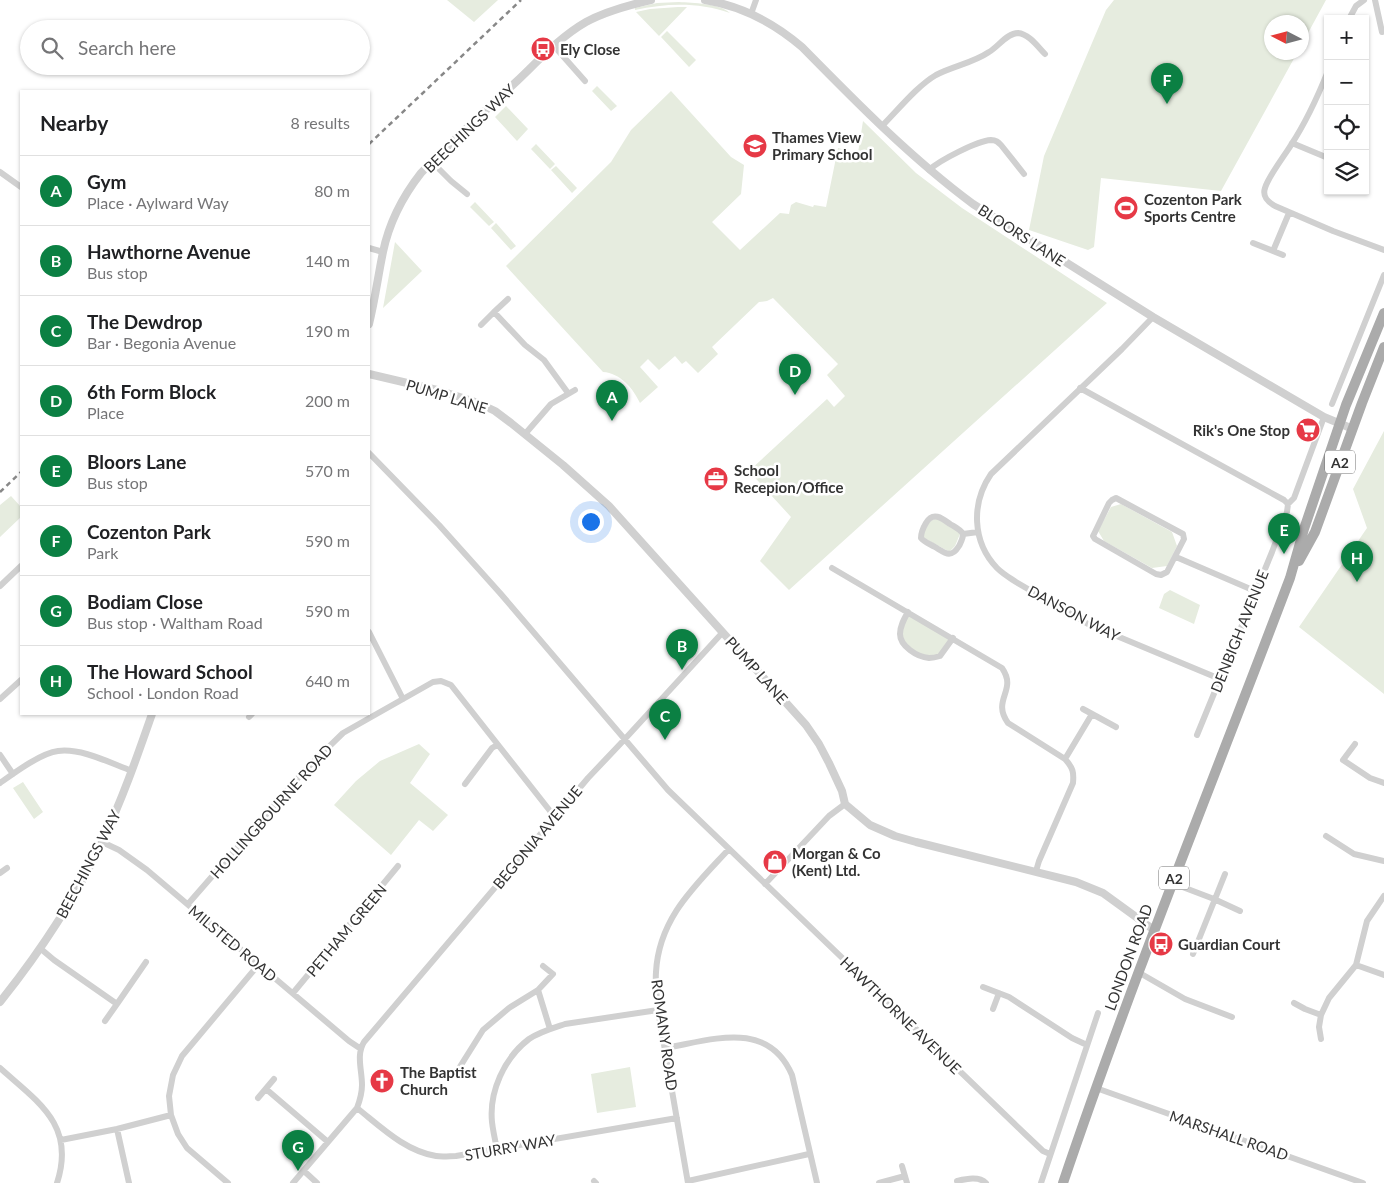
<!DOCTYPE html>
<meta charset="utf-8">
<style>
body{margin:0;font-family:Lato,sans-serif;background:#f2f2f2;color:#202124}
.controls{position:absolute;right:15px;top:15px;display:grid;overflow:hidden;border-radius:0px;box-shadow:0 1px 4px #0004}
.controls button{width:45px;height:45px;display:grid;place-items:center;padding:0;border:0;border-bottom:1px solid #e0e0e0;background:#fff;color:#202124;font:25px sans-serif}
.compass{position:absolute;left:1264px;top:15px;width:45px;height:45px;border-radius:50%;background:#fff;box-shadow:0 1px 4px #0004;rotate:276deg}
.you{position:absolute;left:590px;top:521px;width:18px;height:18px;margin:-12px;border:4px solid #fff;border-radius:50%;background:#1a73e8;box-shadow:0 0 0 8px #1a73e833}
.badge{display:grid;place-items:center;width:32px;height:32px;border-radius:50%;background:#0b8043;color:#fff;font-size:16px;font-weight:700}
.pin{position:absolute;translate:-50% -41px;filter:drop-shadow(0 1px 2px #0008)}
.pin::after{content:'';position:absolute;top:26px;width:18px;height:15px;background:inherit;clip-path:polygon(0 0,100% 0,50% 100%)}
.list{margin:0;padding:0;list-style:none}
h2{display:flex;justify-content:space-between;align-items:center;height:65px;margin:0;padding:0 20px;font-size:21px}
h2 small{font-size:16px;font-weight:400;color:#757577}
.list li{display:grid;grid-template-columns:32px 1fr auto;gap:15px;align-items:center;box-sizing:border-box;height:70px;padding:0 20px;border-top:1px solid #e0e0e0}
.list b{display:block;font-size:19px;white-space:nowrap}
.list p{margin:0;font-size:16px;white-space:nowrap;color:#757577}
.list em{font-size:16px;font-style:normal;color:#757577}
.icon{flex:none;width:28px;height:28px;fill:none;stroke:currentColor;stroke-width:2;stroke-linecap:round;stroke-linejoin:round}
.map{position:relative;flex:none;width:1384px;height:1183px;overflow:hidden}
.search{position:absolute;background:#fff;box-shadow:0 1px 4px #0004;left:20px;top:20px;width:350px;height:55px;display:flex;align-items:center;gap:12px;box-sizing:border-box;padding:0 18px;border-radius:28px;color:#757577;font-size:19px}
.panel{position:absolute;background:#fff;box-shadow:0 1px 4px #0004;left:20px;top:90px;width:350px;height:625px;border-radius:0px}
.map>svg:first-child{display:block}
</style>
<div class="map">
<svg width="1384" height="1183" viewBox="0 0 1384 1183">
<rect width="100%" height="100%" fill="#fff"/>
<path fill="#e6ecdf" d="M447 0H498L474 22Z
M1114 0H1326L1302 44V22H1272V52L1297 53 1221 191 1101 178 1094 247 1088 250 1029 230 1044 156 1106 10Z
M679 2C693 3 719 3 730 13 698 2 667 3 635 10V8L657 3Z
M678 7H687L659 36 636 12 650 9Z
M667 31 696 60 689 67 661 37Z
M597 86 617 106 611 111 592 91Z
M671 91 731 157 744 165 741 194 712 222 740 250 780 213 789 214 791 205 796 202 813 207 814 205 826 207 838 148 858 153 863 121 916 173 962 208 1107 303 789 590 760 561 791 517 749 471 827 399 834 407 845 396 827 375 838 364 773 298 767 301 759 302 712 347 718 354 698 373 686 361 682 364 675 356 659 370 648 359 640 367 658 387 640 403C633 388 620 373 603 372L506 266 611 162 631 130Z
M506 106 528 129 517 141 495 117Z
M536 144 555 164 550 169 531 149Z
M556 166 577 188 572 193 551 170Z
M475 202 494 222 489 226 470 207Z
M496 223 516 246 511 250 491 228Z
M395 242 422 271 383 308Z
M1384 431V694L1299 627 1367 528 1353 489Z
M11 496 21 507V517L0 537V505Z
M1121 504 1172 532 1177 546 1167 566 1152 568 1104 541 1098 531 1111 507Z
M936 518 959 531 960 534 955 546 950 551H948L924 538C922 529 928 522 936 518Z
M1170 590 1200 605 1194 624 1159 608 1164 594Z
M908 612 953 638 940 656 929 658 902 644 901 625Z
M419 744 430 754 410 783 448 815 433 831 419 820 391 855 334 805 356 781 380 761Z
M23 782 43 812 34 819 13 788Z
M630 1067 636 1107 597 1113 591 1074Z"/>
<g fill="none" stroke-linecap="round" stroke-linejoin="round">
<path stroke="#d0d0d0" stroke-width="6" d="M1375 0 1382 32
M751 14 756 0
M1349 19 1356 6 1364 0
M554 46 585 81
M1328 71C1318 96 1306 122 1291 145 1285 155 1268 177 1265 188 1262 197 1268 202 1275 206L1333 231 1384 250
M882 126C898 110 917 86 936 75 953 66 973 63 989 52 998 47 1007 33 1018 33 1029 34 1038 47 1045 54
M1292 143 1328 158
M432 162 451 181 467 194
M929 170C940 160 977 141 991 140 996 140 998 142 1001 145L1024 174
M0 172 21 187
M1253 243 1273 251 1289 213
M369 248 383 252
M1273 251 1283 255
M494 312 508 299
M1153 317 1122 349 991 474C971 503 972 542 997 568 1003 574 1010 578 1016 582L1088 624 1220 679
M481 325 494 312 525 345 544 360 568 393
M1080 388 1284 500 1288 504
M1332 404 1384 275
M525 434 551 404 575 390
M369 453 439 525 500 593 668 790 1025 1134 1043 1151 1050 1154
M1116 498 1183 534 1184 539 1167 572 1161 575 1156 574 1095 539 1093 536 1095 532 1109 503 1112 500Z
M963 534C960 529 955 527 950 524 942 518 933 511 926 523 923 528 921 532 921 538 924 542 930 544 935 547 945 553 951 559 959 546 961 542 963 539 963 534L978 532
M1176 557 1255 591
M832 568 1002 668C1018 691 991 699 1008 723L1065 759C1073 768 1074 772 1073 783L1039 861 1036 871
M0 586 21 566
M908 612C904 619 900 626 900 634 900 646 917 657 929 658 932 658 937 657 940 656L953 638
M369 632 403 699
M0 699 21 680
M1083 709 1116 727
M249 717 252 714
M1197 735 1272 552 1287 512 1288 504 1294 498 1324 417
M1355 744 1343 760 1370 778 1384 783
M0 755 13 774
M1065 759 1092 714
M0 783C14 773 41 753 58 751 82 748 110 763 132 771
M465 784 492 748 497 745
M1326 836 1354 854 1384 861
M102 842 119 850 147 870 349 1041 361 1049
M0 873 7 868
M1172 883 1214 899 1240 911
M765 884 829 816 845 804
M188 904 304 771 343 733 433 682 441 681 451 685 554 816
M41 949 54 960 117 1004 146 962
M1193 954 1225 874
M1356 965 1384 975
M1138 972 1185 999 1232 1017
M983 987 1009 997 1072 1038 1087 1045
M538 990 553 974 543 966
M293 993 398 866
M1294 1003 1305 1009 1321 1015 1329 998 1356 965 1367 921 1384 896
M993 1009 999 993
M105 1021 117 1004
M1321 1039 1319 1027 1321 1015
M665 1048C712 1040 768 1019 792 1075L817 1183
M0 1068C38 1102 76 1125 57 1183
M456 1073 483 1030 509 1008 538 990 550 1029
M1096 1088 1363 1183
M266 1089 328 1142
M258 1098 274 1079
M357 1108C381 1127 405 1151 436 1156 443 1157 450 1156 456 1156L677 1118
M117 1129 129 1183
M61 1140 117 1129 171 1115
M497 1149C495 1140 493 1131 492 1122 489 1092 504 1058 529 1039 539 1032 553 1028 565 1024L658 1010
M902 1166 907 1183
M304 1171 317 1183
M594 1181 596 1183
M688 1181 809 1154
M957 1181C966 1179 979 1176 986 1183
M228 1183 187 1148 178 1134 171 1115 169 1096 173 1075 182 1056 259 964
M293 1183 357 1108C360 1100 362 1094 362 1085 362 1070 356 1055 364 1042L588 778 624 740 723 632
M688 1183 658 1010C657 998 655 985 656 972 659 918 695 886 729 849
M879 1183 905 1176
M1041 1183 1098 1013"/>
<path stroke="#d0d0d0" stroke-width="8" d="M705 0C742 6 774 23 802 47 856 102 911 158 973 204L1153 317 1324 417 1353 429
M369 324C375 300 378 276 383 252 389 223 403 196 421 173 452 141 485 111 517 81 539 60 560 37 586 22 606 11 629 5 651 0
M369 374 437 390 463 398 478 403 495 411 511 423 563 465 609 506 806 725 819 744 829 763 842 791 845 804 870 825 895 836 916 842 1076 882 1103 893 1154 930
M0 1002C40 952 75 899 102 842 122 800 137 757 152 714"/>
<path stroke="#ababab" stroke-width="10" d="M1299 561 1315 532 1362 403 1384 347
M1063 1183C1132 979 1214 779 1290 578L1304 529 1346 405 1384 313"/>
<path stroke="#888" stroke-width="2.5" stroke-dasharray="5 4" stroke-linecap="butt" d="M369 144 521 0
M0 492 21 472"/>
</g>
<defs>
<symbol id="bus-disc" viewBox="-11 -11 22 22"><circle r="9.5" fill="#e63946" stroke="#fff"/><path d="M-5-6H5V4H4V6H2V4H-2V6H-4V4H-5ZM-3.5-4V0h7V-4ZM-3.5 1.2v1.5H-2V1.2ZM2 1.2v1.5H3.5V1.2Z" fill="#fff"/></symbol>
<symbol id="school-disc" viewBox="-11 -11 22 22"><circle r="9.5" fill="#e63946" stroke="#fff"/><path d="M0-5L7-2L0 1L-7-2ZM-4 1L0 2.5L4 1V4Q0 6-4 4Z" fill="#fff"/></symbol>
<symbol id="stadium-disc" viewBox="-11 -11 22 22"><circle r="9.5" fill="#e63946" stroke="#fff"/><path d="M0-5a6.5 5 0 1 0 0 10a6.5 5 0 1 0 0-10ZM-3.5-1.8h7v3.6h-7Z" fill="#fff"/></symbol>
<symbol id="supermarket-disc" viewBox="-11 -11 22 22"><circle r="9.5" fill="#e63946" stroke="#fff"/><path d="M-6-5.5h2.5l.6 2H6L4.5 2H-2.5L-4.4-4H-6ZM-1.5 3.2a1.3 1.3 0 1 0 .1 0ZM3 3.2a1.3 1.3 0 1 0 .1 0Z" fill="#fff"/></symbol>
<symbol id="office-disc" viewBox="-11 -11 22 22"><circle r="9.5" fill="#e63946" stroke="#fff"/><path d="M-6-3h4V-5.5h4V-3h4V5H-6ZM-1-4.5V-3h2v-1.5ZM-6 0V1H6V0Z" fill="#fff"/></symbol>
<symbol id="shop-disc" viewBox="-11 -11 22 22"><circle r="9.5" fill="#e63946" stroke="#fff"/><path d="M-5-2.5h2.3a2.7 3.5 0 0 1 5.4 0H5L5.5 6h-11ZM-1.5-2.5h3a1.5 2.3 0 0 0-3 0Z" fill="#fff"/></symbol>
<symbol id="church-disc" viewBox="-11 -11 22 22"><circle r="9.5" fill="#e63946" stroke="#fff"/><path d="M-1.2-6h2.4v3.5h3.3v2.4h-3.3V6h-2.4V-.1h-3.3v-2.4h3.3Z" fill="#fff"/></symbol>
</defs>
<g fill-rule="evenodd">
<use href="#bus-disc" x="529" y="35" width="28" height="28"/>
<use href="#school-disc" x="741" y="132" width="28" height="28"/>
<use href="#stadium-disc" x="1112" y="194" width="28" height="28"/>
<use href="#supermarket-disc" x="1294" y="416" width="28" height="28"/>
<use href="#office-disc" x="702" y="465" width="28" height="28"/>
<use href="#shop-disc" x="761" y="848" width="28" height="28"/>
<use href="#bus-disc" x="1147" y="930" width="28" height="28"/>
<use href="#church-disc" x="368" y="1067" width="28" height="28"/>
</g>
<g text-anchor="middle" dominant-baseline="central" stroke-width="5" stroke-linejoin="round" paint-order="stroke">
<g fill="#fff" stroke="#707070" stroke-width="1">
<rect x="1325" y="450.5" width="30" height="23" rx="4"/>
<rect x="1159" y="866.5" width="30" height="23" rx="4"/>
</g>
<g font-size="14" font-weight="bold" fill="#333">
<text x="1340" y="462">A2</text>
<text x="1174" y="878">A2</text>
</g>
<g font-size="15" font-weight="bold" fill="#333" stroke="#fff" text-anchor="start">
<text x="560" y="49">Ely Close</text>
<text x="772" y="137">Thames View<tspan x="772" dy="17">Primary School</tspan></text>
<text x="1144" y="199">Cozenton Park<tspan x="1144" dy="17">Sports Centre</tspan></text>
<text x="1290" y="430" text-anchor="end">Rik's One Stop</text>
<text x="734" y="470">School<tspan x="734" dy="17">Recepion/Office</tspan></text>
<text x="792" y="853">Morgan &amp; Co<tspan x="792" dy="17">(Kent) Ltd.</tspan></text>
<text x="1178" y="944">Guardian Court</text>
<text x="400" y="1072">The Baptist<tspan x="400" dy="17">Church</tspan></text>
</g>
<g font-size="15" fill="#333" stroke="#fff">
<text transform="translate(469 128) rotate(-44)">BEECHINGS WAY</text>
<text transform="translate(1022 235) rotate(33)">BLOORS LANE</text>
<text transform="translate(447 396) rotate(17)">PUMP LANE</text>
<text transform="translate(1074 613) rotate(28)">DANSON WAY</text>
<text transform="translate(1239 631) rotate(-68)">DENBIGH AVENUE</text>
<text transform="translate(757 670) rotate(48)">PUMP LANE</text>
<text transform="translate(271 811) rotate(-48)">HOLLINGBOURNE ROAD</text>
<text transform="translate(537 837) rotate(-50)">BEGONIA AVENUE</text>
<text transform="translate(88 864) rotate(-62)">BEECHINGS WAY</text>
<text transform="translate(346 930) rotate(-50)">PETHAM GREEN</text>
<text transform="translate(233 943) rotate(40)">MILSTED ROAD</text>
<text transform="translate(1128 957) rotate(-70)">LONDON ROAD</text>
<text transform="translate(901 1015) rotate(44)">HAWTHORNE AVENUE</text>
<text transform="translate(665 1035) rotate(82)">ROMANY ROAD</text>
<text transform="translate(1229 1135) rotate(19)">MARSHALL ROAD</text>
<text transform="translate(510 1147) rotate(-10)">STURRY WAY</text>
</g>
</g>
</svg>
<div class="controls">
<button>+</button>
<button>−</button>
<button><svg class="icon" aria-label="locate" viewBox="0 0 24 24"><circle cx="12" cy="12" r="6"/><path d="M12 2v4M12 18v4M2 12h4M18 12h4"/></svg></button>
<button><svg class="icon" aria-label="layers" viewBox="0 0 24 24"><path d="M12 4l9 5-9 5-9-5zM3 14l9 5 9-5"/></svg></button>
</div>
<svg class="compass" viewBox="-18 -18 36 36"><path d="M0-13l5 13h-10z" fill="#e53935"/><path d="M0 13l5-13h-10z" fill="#757577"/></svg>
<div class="you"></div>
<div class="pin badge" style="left:612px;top:421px">A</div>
<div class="pin badge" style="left:682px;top:670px">B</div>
<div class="pin badge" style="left:665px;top:740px">C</div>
<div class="pin badge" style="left:795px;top:395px">D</div>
<div class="pin badge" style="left:1284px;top:554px">E</div>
<div class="pin badge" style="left:1167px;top:104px">F</div>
<div class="pin badge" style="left:298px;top:1171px">G</div>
<div class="pin badge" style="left:1357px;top:582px">H</div>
<div class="search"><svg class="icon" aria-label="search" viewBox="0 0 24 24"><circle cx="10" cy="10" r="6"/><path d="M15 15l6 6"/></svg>Search here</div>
<section class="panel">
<h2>Nearby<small>8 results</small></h2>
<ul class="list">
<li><span class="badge">A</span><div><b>Gym</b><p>Place · Aylward Way</p></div><em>80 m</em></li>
<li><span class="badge">B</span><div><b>Hawthorne Avenue</b><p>Bus stop</p></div><em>140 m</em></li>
<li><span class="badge">C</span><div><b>The Dewdrop</b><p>Bar · Begonia Avenue</p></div><em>190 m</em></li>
<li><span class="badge">D</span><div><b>6th Form Block</b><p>Place</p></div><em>200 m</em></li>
<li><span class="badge">E</span><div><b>Bloors Lane</b><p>Bus stop</p></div><em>570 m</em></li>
<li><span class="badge">F</span><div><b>Cozenton Park</b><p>Park</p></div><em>590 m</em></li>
<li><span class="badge">G</span><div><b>Bodiam Close</b><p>Bus stop · Waltham Road</p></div><em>590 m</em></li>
<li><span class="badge">H</span><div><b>The Howard School</b><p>School · London Road</p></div><em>640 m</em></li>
</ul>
</section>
</div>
